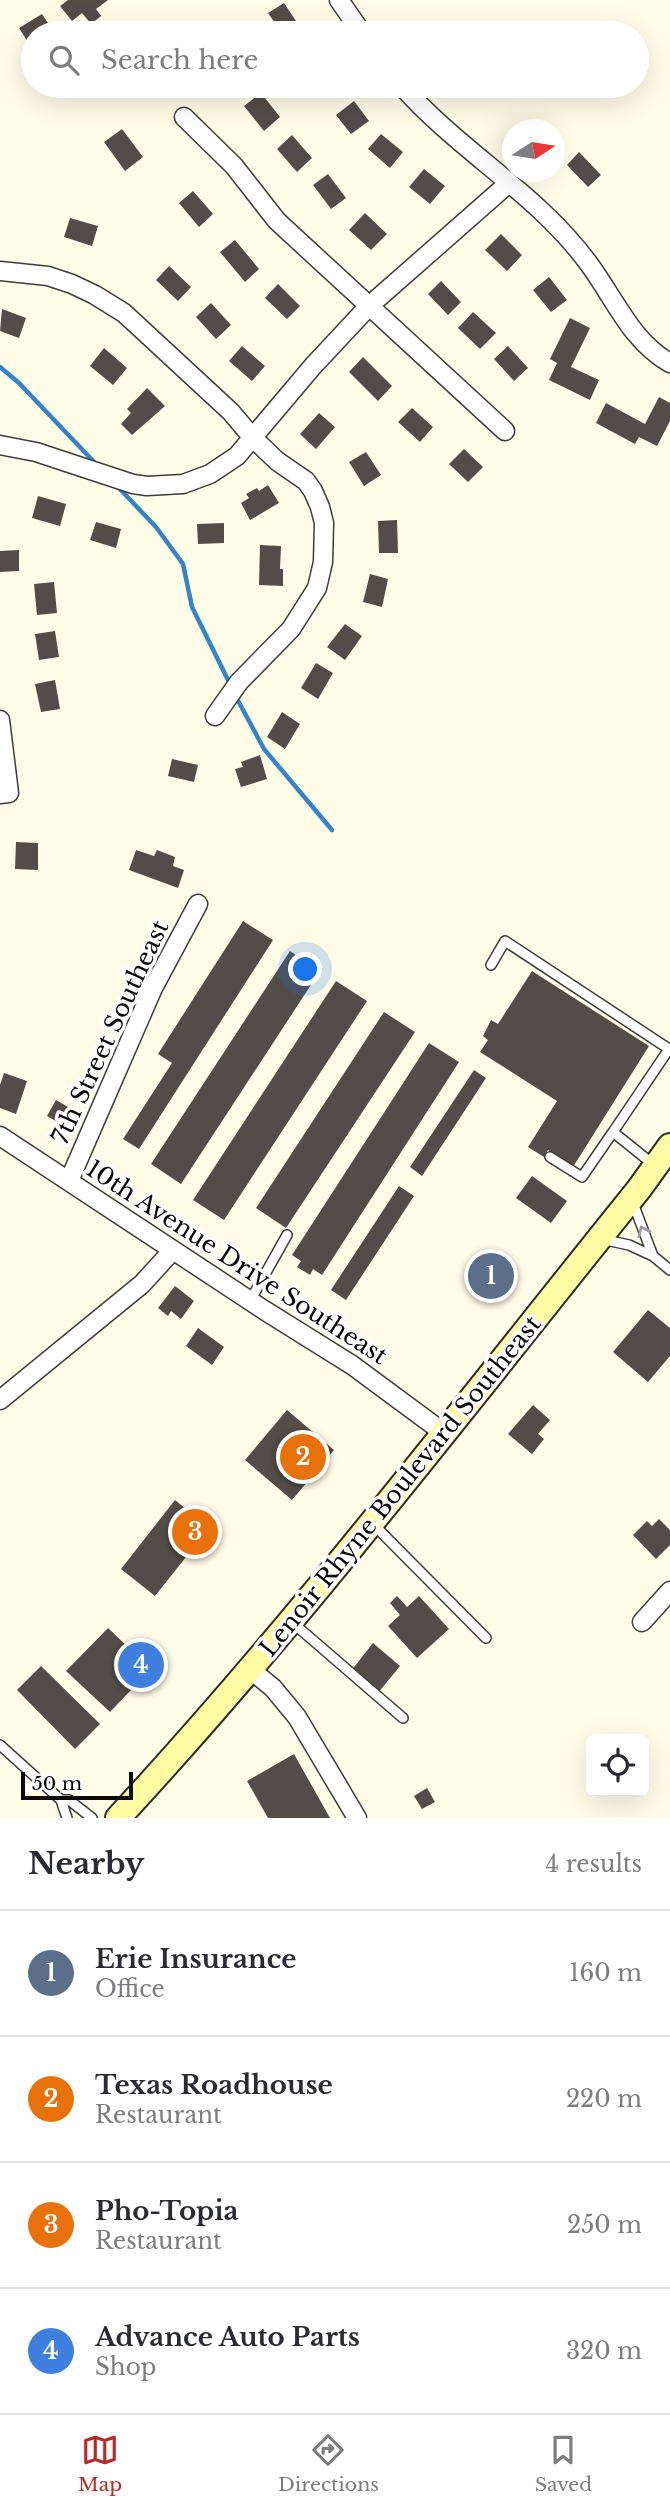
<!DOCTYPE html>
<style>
body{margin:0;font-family:"Libre Baskerville",serif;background:#f2f2f3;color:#2b2b33}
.controls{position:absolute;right:21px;bottom:21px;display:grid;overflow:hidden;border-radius:10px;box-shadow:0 7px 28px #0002}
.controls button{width:63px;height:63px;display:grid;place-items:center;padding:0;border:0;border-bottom:2px solid #e1e1e2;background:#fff;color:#2b2b33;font:35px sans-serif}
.compass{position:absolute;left:502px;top:119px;width:63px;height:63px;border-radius:50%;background:#fff;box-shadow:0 7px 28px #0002;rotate:78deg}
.scale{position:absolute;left:21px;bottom:18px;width:112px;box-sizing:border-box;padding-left:7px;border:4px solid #0a0a0a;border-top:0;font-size:19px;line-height:24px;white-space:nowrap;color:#0a0a0a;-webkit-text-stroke:5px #fff;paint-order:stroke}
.you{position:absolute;left:306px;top:970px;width:24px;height:24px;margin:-18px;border:5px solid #fff;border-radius:50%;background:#1a73e8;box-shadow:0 0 0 10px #1a73e833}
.badge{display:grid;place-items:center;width:46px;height:46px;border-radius:50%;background:#b82a25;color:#fff;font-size:23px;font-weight:700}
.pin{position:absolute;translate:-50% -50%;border:4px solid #fff;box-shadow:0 2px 7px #0006}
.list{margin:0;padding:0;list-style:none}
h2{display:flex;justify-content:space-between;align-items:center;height:91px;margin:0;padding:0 28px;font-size:30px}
h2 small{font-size:23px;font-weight:400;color:#7c7c81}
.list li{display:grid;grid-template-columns:46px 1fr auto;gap:21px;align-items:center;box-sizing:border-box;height:126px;padding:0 28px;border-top:2px solid #e1e1e2}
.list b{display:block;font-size:26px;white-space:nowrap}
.list p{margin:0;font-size:23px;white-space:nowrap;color:#7c7c81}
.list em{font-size:23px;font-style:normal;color:#7c7c81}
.icon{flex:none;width:38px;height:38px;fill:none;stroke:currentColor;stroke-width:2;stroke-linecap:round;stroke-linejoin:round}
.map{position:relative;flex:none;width:670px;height:1818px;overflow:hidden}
.search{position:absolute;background:#fff;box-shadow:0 7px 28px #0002;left:21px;right:21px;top:21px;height:77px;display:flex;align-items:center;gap:18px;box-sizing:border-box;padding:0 24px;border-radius:38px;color:#7c7c81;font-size:26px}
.sheet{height:595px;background:#fff}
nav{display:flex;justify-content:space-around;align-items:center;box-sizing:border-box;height:98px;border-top:2px solid #e1e1e2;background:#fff;font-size:19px;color:#7c7c81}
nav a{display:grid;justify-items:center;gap:4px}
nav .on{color:#b82a25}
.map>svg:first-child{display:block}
</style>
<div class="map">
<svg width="670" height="1818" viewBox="0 0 670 1818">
<rect width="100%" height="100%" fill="#fffce8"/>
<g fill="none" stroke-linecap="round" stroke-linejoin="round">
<path stroke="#3583cb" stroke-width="4.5" d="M0 367 19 383 96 464
M117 486 156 527 183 564 192 607 230 684
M235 695 264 749 332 830"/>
</g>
<path fill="#534d47" d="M68 0H108L96 9 101 16 91 24 82 13 72 21 60 6Z
M284 3 304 33H282L268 13Z
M42 14 54 32 33 33V46L31 47 19 28Z
M261 93 280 117 264 131 244 106Z
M354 101 369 121 351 134 336 115Z
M122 129 143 157 125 171 104 142Z
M381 134 403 152 390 168 368 149Z
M292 135 312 158 297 172 277 149Z
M579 152 601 175 588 187 567 165Z
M424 169 445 186 430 204 409 187Z
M328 174 346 198 331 209 313 185Z
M193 191 213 214 199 227 179 203Z
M365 213 387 234 371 250 349 230Z
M70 218 98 226 92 246 64 237Z
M501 234 522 255 507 271 485 250Z
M235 240 259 269 245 282 220 252Z
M169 266 191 287 178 301 156 280Z
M549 277 567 300 551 312 533 290Z
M441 281 461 302 448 315 428 294Z
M278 284 300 306 287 319 265 298Z
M211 303 231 325 216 339 196 317Z
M2 309 26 318 19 338 0 331Z
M473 312 496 333 480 349 458 328Z
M570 318 590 328 571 367 599 380 590 400 549 380 557 363 550 359Z
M242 346 265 366 252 381 229 361Z
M508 346 528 368 514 381 494 359Z
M104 348 127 368 113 385 90 366Z
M363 357 392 386 378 401 349 372Z
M147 388 165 406 132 435 121 424 131 413 127 409Z
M659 397 670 403V421L657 446 639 437 635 444 596 423 606 403 645 424Z
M412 408 433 427 420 442 398 422Z
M319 413 335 427 316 449 300 434Z
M464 449 483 467 468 482 449 464Z
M366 452 381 475 364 486 349 462Z
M268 485 279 503 250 520 241 503 249 498 246 494 257 488 259 491Z
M38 496 66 504 60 526 32 518Z
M397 520 398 553H379L378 521Z
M96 522 121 529 116 548 90 540Z
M224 523V543L198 544 197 524Z
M260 545 281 546 280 569H283V586L259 585Z
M19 550V571L0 572V551Z
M370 574 388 579 382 607 363 602Z
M54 582 57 613 37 615 34 584Z
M345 624 362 636 345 660 327 647Z
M55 631 59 657 39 660 35 634Z
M316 663 333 673 318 699 301 688Z
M55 680 60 709 41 712 35 684Z
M282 712 300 724 285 749 267 737Z
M260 755 267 779 241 787 235 769 243 767 241 762Z
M172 759 198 765 194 782 168 776Z
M16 842 38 843V870L15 869Z
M136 850 154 856 157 850 175 857 173 866 184 870 178 888 129 870Z
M243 921 273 940 139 1149 123 1139 172 1063 158 1054Z
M290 951 320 971 181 1184 151 1164Z
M532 971 649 1046 573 1167 548 1150 544 1157 528 1147 557 1101 480 1052 488 1040 483 1036 491 1020 498 1024Z
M336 981 367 1001 224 1220 193 1200Z
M384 1012 415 1032 286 1228 256 1208Z
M429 1043 459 1062 322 1275 313 1269 310 1275 297 1267 301 1261 292 1255Z
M474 1070 486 1078 422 1176 410 1167Z
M4 1073 27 1081 16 1114 0 1108V1085Z
M56 1100 75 1111 66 1127 47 1116Z
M532 1176 567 1201 551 1223 516 1198Z
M399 1186 414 1196 346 1300 331 1290Z
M491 1251 512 1265 490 1296 470 1281Z
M175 1286 194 1301 181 1319 171 1311 168 1316 158 1308Z
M648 1310 670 1328V1356L648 1382 613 1352Z
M198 1328 224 1347 212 1365 186 1346Z
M533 1405 550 1420 538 1434 544 1439 532 1454 508 1434Z
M287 1410 334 1450 292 1500 245 1460Z
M175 1500 209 1528 155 1596 121 1569Z
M659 1519 670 1530V1545L656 1559 633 1535 647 1521 652 1526Z
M397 1596 407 1607 419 1596 449 1629 417 1658 388 1626 400 1615 390 1603Z
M108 1628 151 1669 110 1712 66 1671Z
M373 1643 400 1666 378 1693 351 1671Z
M41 1666 100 1724 75 1749 17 1690Z
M294 1754 330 1818H268L247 1781Z
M427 1788 435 1802 422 1809 414 1796Z"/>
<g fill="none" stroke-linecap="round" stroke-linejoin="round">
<defs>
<path id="lane" d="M491 965 505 941 669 1049 613 1132 654 1165
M550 1157 582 1177 613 1132
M601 1239 629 1245 653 1256 633 1203
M653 1256 670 1270
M250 1301 287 1235
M373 1524 486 1638
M293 1623 403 1718
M0 1745 61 1800 67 1818
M61 1800H69L92 1818"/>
<path id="street" d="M339 0 362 33
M402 86C459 151 538 194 589 264 615 299 631 341 670 363
M184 117 234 166 277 221 505 431
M0 271 48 276 72 284 95 295 124 313 231 412 252 437 277 461 306 481 313 491 320 507 324 523 323 562 317 588 291 629 239 682 215 716
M0 445 36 452 133 484 147 486 183 484 210 474 237 456 313 366 369 306 509 183
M0 720 9 793 0 794
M0 1136 264 1310 352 1365 444 1433
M69 1181 153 988 198 904
M0 1400 142 1284 173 1250
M642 1622 670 1591
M251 1670 273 1688 297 1717 357 1818"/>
<path id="secondary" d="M118 1818C303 1618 468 1401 639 1189L670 1146"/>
</defs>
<use href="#lane" stroke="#3d3d3d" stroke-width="12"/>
<use href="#street" stroke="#3d3d3d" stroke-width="21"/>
<use href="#secondary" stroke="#2c2c2c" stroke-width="28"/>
<use href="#lane" stroke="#fff" stroke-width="9"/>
<use href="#street" stroke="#fff" stroke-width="18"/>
<use href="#secondary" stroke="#fefca3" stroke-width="24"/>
</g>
<defs><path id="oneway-chevron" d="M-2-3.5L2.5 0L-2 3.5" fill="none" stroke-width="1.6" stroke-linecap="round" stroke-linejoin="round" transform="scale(1.75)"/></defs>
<use stroke="#9d9d9d" href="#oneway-chevron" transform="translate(643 1231) rotate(-115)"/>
<g text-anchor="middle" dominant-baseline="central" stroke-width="7" stroke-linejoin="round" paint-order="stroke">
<g font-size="24" fill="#0a0a0a" stroke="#fff">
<text transform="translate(110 1032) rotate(-65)">7th Street Southeast</text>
<text transform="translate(237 1262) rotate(33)">10th Avenue Drive Southeast</text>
<text transform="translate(400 1486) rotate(-51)">Lenoir Rhyne Boulevard Southeast</text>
</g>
</g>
</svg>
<div class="controls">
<button><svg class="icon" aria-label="locate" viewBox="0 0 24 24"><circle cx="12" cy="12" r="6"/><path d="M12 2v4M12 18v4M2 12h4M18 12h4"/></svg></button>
</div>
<svg class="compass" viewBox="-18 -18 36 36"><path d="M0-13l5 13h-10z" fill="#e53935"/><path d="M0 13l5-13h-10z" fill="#7c7c81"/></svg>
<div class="scale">50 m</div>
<div class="you"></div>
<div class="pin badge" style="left:491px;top:1276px;background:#5c6f8a">1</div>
<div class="pin badge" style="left:303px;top:1457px;background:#e8710a">2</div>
<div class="pin badge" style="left:195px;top:1532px;background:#e8710a">3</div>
<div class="pin badge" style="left:141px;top:1665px;background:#3f7fe0">4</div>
<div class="search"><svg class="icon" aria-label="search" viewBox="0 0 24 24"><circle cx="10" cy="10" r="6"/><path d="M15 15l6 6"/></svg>Search here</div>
</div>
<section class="sheet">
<h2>Nearby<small>4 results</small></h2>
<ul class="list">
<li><span class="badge" style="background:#5c6f8a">1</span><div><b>Erie Insurance</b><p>Office</p></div><em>160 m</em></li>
<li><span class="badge" style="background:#e8710a">2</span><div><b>Texas Roadhouse</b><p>Restaurant</p></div><em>220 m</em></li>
<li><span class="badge" style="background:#e8710a">3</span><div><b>Pho-Topia</b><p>Restaurant</p></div><em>250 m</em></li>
<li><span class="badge" style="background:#3f7fe0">4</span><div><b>Advance Auto Parts</b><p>Shop</p></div><em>320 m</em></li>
</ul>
</section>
<nav>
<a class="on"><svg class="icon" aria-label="map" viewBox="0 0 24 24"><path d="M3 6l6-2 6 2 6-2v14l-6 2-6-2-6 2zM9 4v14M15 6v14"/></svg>Map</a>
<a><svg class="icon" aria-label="directions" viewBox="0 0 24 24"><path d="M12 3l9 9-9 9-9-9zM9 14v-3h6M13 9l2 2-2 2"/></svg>Directions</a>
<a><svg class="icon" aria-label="saved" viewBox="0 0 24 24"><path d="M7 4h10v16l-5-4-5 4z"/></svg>Saved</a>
</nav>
